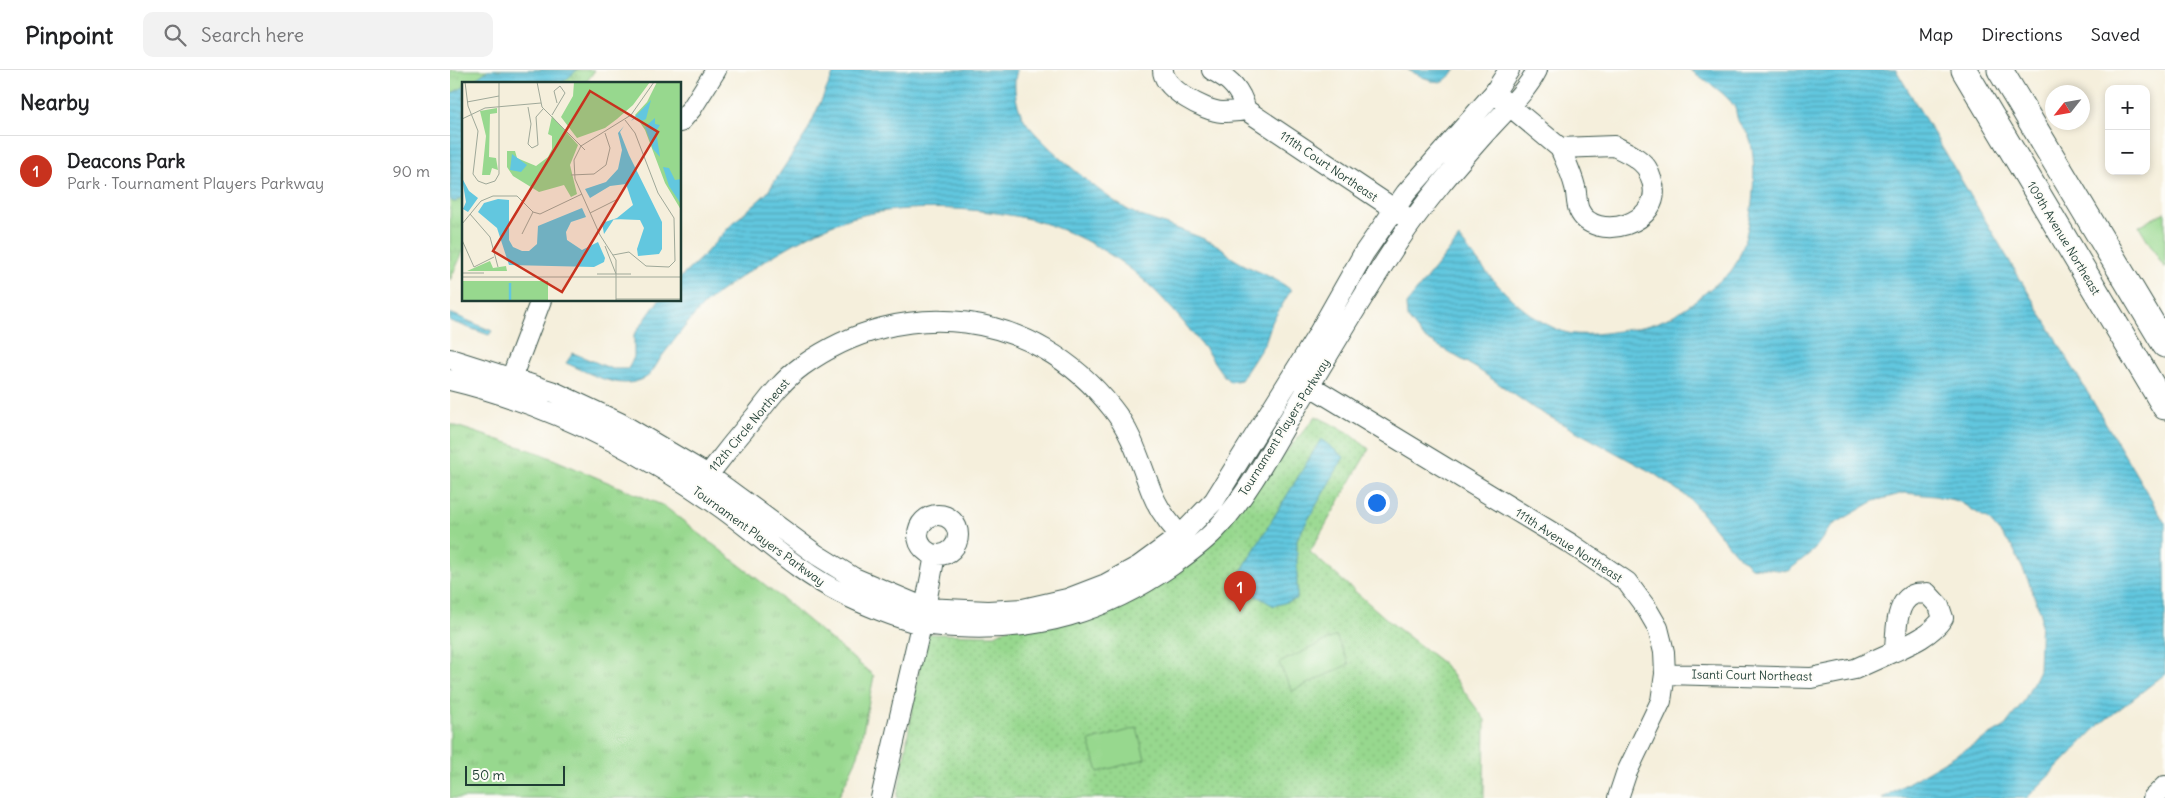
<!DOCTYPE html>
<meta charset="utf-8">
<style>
body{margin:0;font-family:Delius,sans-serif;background:#f2f2f2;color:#202124}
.controls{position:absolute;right:15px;top:15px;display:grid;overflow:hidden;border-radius:10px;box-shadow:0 2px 8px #0003}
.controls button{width:45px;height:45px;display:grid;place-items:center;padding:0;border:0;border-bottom:1px solid #e0e0e0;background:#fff;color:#202124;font:25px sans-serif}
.compass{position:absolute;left:1595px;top:15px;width:45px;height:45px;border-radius:50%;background:#fff;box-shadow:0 2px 8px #0003;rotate:239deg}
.scale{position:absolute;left:15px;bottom:12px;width:100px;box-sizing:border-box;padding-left:5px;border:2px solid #1f3d34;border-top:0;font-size:14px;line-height:18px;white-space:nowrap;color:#1f3d34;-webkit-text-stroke:4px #fdfcf7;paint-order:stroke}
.you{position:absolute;left:926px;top:432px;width:18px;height:18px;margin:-12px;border:4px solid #fff;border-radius:50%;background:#1a73e8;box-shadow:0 0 0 8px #1a73e833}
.badge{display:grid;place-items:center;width:32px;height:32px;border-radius:50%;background:#c8321e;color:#fff;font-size:16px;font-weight:700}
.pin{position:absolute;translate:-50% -41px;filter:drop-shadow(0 1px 2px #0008)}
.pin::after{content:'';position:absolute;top:26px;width:18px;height:15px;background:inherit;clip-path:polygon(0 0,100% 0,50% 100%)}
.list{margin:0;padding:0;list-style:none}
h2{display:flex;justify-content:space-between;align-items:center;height:65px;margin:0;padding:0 20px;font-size:21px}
h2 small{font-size:16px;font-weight:400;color:#757577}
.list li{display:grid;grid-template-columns:32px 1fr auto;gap:15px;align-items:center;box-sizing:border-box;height:70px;padding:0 20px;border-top:1px solid #e0e0e0}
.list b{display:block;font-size:19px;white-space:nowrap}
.list p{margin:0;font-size:16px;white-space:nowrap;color:#757577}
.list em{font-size:16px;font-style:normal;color:#757577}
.icon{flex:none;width:28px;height:28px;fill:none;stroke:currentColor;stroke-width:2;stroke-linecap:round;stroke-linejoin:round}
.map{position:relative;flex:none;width:1715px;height:728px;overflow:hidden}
header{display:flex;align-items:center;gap:30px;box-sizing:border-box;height:70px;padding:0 25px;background:#fff;border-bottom:1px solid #e0e0e0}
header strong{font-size:24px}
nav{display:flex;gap:28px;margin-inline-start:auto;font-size:18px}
.search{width:350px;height:45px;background:#f2f2f2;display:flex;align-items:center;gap:12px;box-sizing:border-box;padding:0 18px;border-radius:10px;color:#757577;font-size:19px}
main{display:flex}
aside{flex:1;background:#fff}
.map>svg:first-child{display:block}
</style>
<header>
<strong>Pinpoint</strong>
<div class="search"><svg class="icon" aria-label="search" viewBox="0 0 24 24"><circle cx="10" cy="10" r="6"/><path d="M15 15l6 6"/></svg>Search here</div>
<nav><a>Map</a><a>Directions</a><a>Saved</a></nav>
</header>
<main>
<aside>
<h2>Nearby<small></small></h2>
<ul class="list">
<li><span class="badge">1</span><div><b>Deacons Park</b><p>Park · Tournament Players Parkway</p></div><em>90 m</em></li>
</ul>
</aside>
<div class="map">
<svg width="1715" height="728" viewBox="0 0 1715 728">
<defs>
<pattern id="grass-tufts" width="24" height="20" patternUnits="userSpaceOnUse" patternTransform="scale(1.25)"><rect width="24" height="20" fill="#97d88e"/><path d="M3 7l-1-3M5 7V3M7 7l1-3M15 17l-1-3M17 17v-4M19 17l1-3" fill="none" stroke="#82ba7b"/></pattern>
<pattern id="park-dots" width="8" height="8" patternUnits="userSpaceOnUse" patternTransform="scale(1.25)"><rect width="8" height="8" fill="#97d88e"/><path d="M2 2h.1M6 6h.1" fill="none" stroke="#82ba7b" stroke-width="1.8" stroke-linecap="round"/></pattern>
<pattern id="water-rules" width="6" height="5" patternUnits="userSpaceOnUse" patternTransform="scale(1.25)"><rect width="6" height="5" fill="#62c7df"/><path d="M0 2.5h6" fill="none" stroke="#50a3b6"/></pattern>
</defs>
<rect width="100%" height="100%" fill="#fdfcf7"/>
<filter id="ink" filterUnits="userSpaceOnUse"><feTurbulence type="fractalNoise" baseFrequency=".02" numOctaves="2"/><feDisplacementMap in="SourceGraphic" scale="10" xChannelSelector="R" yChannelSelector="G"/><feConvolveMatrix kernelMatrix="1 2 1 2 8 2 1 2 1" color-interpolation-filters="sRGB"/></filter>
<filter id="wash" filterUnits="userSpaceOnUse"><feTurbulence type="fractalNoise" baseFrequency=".0096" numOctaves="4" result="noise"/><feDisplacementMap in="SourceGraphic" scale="20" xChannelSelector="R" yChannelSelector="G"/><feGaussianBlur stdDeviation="1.12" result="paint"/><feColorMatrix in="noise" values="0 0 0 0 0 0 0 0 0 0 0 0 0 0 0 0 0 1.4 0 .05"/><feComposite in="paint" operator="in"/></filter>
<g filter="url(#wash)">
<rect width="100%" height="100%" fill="#f5efdc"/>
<path fill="url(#grass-tufts)" stroke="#5b8a61" d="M0 0H145L135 14H14V180L0 210Z
M0 354 89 383 214 436 328 525 424 606 408 686 388 728H0Z"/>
<path fill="url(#park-dots)" stroke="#5b8a61" d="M866 346 899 363 919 379 860 482 940 552 994 594 1035 650 1034 728H447L474 572 478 564 545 565 781 448Z"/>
<path fill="#97d88e" stroke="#5b8a61" d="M1715 142V199L1689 156Z
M886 566 899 594 842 621 829 593Z
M687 658 695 689 648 702 639 671Z"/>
<path fill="url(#water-rules)" stroke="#40828a" d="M38 0H127L111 14H19Z
M385 0H567C562 17 566 36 575 51 591 74 656 129 682 142 693 148 705 150 717 155 731 160 763 171 773 179 777 182 780 187 784 189 803 201 824 206 841 220L822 252 815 273 791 310 780 312C769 302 763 289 754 278 730 247 703 214 671 192 640 170 603 153 565 146 511 136 435 133 384 154 345 170 297 201 264 226 244 242 228 266 212 286 207 293 202 305 195 308 170 322 140 303 116 293L123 283 162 299H178L184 287V265L209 230H230V208L252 187 282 154 317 123 357 62Z
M958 0H1006L993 12 981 11Z
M1240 0H1446L1715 453V604L1650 654 1577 728H1432L1554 657 1574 631 1589 600 1591 544 1578 510 1563 478 1539 450 1508 431 1485 426 1454 423 1424 431 1381 456 1364 480 1338 501 1301 497 1286 484 1239 428 1203 403 1085 339 1026 298 973 267 957 247 956 234 1009 168C1039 205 1067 245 1114 262 1130 267 1158 263 1174 260 1213 255 1231 243 1261 218 1267 213 1276 207 1281 201 1301 176 1310 96 1299 66 1297 61 1292 58 1290 54 1286 49 1287 41 1284 36 1277 24 1252 8 1240 0Z
M14 17V126L5 132 0 130V24Z
M0 243 42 261 39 265 0 251Z
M871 369 894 387 847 469V529L824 536 784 513Z"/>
</g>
<g filter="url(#ink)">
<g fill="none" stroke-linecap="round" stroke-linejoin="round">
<defs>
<path id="minor" d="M713 0C713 19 755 41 772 42 780 42 788 41 796 40
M762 0C781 10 790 19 796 40
M1049 27 1110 78
M796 40 956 147
M230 52 242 38 266 0
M1164 76C1176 82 1188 87 1196 97 1199 101 1200 107 1202 111 1216 154 1144 174 1129 140 1126 133 1127 124 1125 117 1122 104 1115 90 1110 78Z
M0 289 104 322 170 353 258 405 367 485 404 508 475 538 538 541 573 539 617 529 656 514 689 496 730 466 764 431 867 266 914 183 956 123 1044 23 1059 0
M849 309 1121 474 1177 512 1197 539 1208 558 1214 582 1215 604 1211 631 1176 704 1168 728
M0 310C97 333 188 379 269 436 310 465 346 501 391 523 412 534 448 548 471 554 482 556 495 556 506 557 586 562 655 542 721 496 738 484 756 471 770 455 798 423 819 384 840 348 876 289 910 229 948 172 974 132 1006 96 1037 61 1054 42 1076 22 1087 0
M56 322 91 230
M252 415 258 405C274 384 291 363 308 343 321 326 334 309 352 296 454 223 584 239 662 338 683 364 690 393 702 423 710 443 724 460 740 475
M468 465a20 20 0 1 1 40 0a20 20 0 1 1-40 0Z
M1477 523 1489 536 1493 548C1481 565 1463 573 1445 581 1446 564 1445 530 1465 524 1468 523 1473 524 1477 523Z
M1215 604 1361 608 1405 599 1445 581
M431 728 475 538 485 485
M1703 728 1715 716"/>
<path id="major" d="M1514 0 1715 337
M1550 0 1715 275"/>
</defs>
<use href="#minor" stroke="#3f584d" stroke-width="22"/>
<use href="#major" stroke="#3f584d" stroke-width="27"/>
<use href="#minor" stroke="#fff" stroke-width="20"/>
<use href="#major" stroke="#fff" stroke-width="25"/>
</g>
</g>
<g text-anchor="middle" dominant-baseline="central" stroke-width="4" stroke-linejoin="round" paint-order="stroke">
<g font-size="12" fill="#1f3d34" stroke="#fdfcf7">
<text transform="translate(879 96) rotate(34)">111th Court Northeast</text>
<text transform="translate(1614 168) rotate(59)">109th Avenue Northeast</text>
<text transform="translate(299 355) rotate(-50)">112th Circle Northeast</text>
<text transform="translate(834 357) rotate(-58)">Tournament Players Parkway</text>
<text transform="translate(309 466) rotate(36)">Tournament Players Parkway</text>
<text transform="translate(1119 475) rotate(33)">111th Avenue Northeast</text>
<text transform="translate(1302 605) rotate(1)">Isanti Court Northeast</text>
</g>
</g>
<g transform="translate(12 12)">
<rect width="219" height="219" fill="#f5efdc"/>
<path d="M112 0H188L171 23 155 37 143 46 115 56 99 35 111 14ZM195 0H219V128L203 101 183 48 173 33 185 20ZM28 179 31 186 44 184 45 189H5Z" fill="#97d88e"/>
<path d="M35 26V31L28 32 27 75 34 76 36 88 30 86 28 93H20L24 54 18 29ZM90 34 116 63 108 83 115 112 109 115 102 103 77 110 51 94 45 85V69H53L55 76 74 84 86 75 90 67V54L86 52Z" fill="#97d88e"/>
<path d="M0 199H86V219H0Z" fill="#97d88e"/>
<path d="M189 18 184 37 180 39 175 35 169 39ZM193 36V42L198 43 194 49 198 75 191 67 183 45ZM162 44 158 50 167 73 200 140V167L197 172 176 174 175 167 182 146 178 138 152 137 142 152 140 141 155 136 171 123 164 102 148 104 128 116 123 107 144 100 156 87 160 68 156 51ZM50 72 65 83 59 90 48 88ZM201 85 207 86 213 98 219 97V122L207 104ZM0 96 7 109 16 116 6 130 1 127 4 120ZM36 117 47 118V158L51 165 60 169H67L75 162 76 144 120 126 124 135 109 140 104 150 105 158 120 168 136 160 143 176 142 180 132 185 47 183 35 146 16 130 22 121Z" fill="#62c7df"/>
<path fill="none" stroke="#62c7df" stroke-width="2.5" d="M48 219V201"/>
<path fill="none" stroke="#9fa899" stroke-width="1" d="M3 0 6 24 16 49 11 92 16 99 24 102 33 99 37 92V0M75 0 80 25 123 68M5 20 37 14M66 25 69 42 66 62 70 66 76 63 74 35 81 27M90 33 103 11 98 4 92 9 95 21M0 37 23 26 79 21M109 93 132 92 144 83 148 66 143 51M128 131 156 117M8 132 28 155 36 185M0 142 19 119 31 114H55L71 130 78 132 120 112M60 152 71 130M0 158 12 185 32 175M143 164 154 192M151 173 167 170 184 184 207 185 213 179 212 136 196 111 173 51 163 38M0 191H22M135 192H169M0 195H219M154 217H219M154 219V178L138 153 113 97 112 78 119 64 169 33 192 0"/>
<path fill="#c8321e" fill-opacity="0.15" stroke="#c8321e" stroke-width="2.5" d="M128 9 196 50 100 210 31 169Z"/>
<rect width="219" height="219" fill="none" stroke="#1f3d34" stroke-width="2.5"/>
</g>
</svg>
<div class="controls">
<button>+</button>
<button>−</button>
</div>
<svg class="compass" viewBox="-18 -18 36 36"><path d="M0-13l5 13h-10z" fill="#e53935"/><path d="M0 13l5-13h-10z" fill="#757577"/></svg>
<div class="scale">50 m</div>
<div class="you"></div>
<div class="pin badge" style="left:790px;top:542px">1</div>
</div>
</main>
